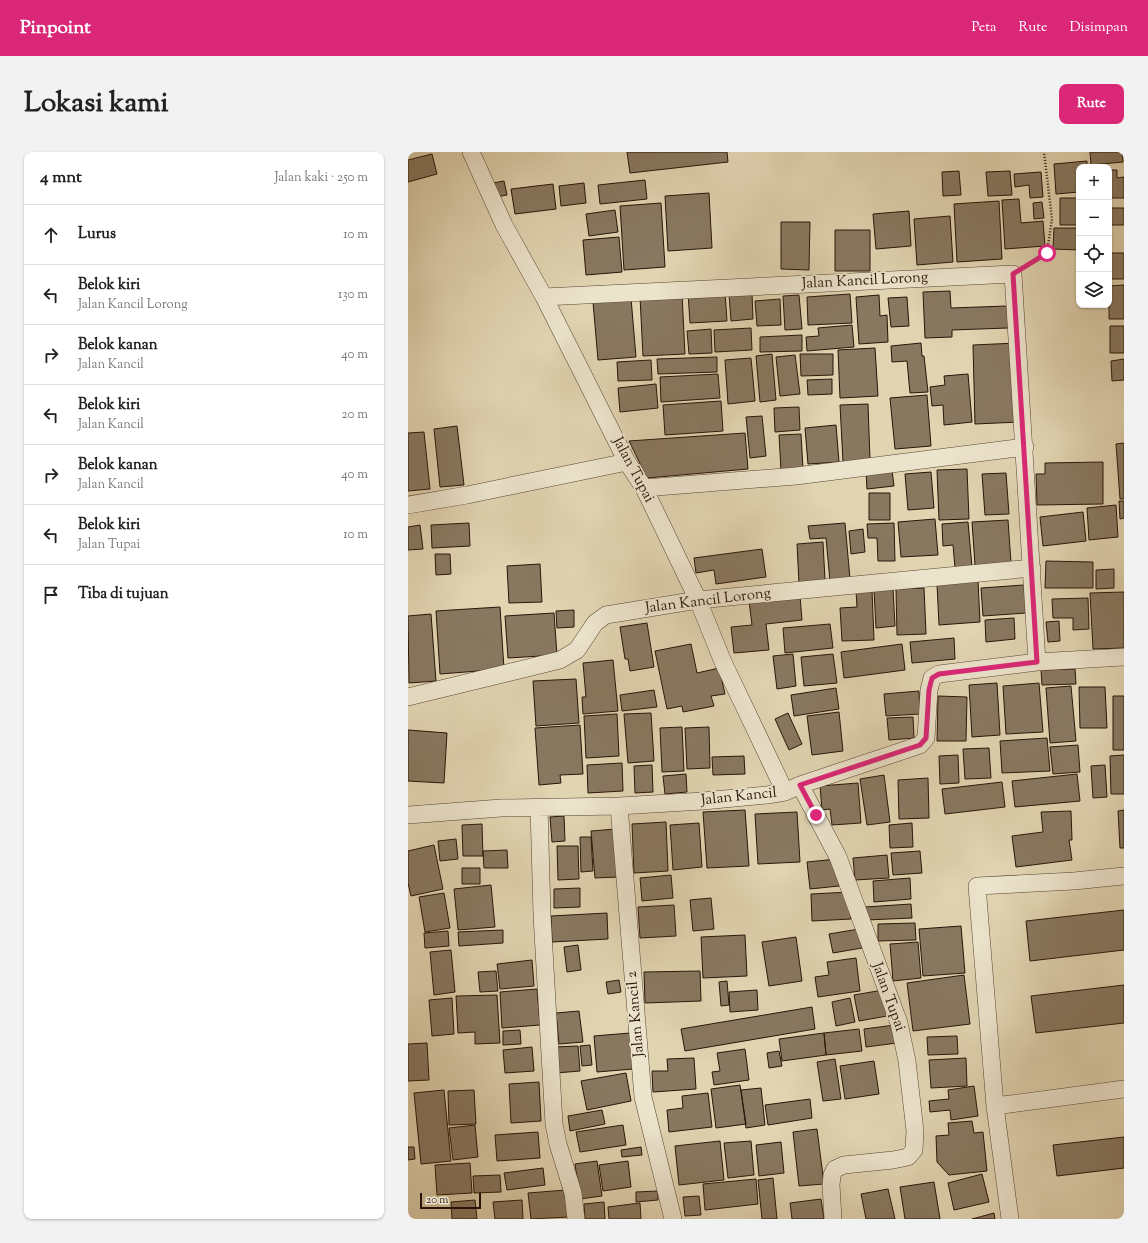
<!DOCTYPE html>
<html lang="id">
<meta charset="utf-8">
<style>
body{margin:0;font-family:"Sorts Mill Goudy",serif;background:#f2f2f2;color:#222}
.controls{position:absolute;right:12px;top:12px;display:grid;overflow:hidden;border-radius:8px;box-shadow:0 1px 3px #0004}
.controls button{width:36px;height:36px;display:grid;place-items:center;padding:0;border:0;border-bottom:1px solid #e0e0e0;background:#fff;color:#222;font:20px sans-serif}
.scale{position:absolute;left:12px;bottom:10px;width:61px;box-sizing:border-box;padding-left:4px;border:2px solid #281508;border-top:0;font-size:11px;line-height:14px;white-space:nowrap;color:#281508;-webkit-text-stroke:3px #ece3cc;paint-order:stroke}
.stop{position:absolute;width:12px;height:12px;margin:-9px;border:3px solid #db2777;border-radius:50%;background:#fff}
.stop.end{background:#db2777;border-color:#fff;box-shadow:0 1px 4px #0008}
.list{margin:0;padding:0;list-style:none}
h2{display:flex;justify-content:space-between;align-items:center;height:52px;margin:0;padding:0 16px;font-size:17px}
h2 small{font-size:13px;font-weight:400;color:#767676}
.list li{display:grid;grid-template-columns:26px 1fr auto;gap:12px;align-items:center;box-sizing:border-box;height:60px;padding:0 16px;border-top:1px solid #e0e0e0}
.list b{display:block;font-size:15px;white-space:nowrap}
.list p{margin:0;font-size:13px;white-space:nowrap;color:#767676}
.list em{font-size:13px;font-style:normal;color:#767676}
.icon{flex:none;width:22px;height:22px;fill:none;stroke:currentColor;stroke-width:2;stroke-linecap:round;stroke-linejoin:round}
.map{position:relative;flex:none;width:716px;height:1067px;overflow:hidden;border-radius:8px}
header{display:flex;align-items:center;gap:24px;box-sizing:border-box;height:56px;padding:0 20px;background:#db2777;color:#fff}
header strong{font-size:19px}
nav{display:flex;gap:22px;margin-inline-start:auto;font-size:14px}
.intro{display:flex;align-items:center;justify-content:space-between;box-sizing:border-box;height:96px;padding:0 24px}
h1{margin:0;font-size:28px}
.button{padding:10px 18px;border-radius:8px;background:#db2777;color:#fff;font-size:14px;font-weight:700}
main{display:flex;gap:24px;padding:0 24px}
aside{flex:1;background:#fff;border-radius:8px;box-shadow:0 1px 3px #0004}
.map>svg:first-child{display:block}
</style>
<header>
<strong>Pinpoint</strong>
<nav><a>Peta</a><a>Rute</a><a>Disimpan</a></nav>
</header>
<div class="intro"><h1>Lokasi kami</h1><a class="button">Rute</a></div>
<main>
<aside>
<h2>4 mnt<small>Jalan kaki · 250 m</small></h2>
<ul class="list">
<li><svg class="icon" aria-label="ahead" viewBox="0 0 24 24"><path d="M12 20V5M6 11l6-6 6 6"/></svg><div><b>Lurus</b></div><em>10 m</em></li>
<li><svg class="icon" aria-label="left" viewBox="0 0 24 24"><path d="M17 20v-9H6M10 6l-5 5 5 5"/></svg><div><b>Belok kiri</b><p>Jalan Kancil Lorong</p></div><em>130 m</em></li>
<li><svg class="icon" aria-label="right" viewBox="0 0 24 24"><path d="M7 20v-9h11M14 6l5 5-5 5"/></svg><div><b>Belok kanan</b><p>Jalan Kancil</p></div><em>40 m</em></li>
<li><svg class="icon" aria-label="left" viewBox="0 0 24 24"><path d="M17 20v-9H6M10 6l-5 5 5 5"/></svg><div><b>Belok kiri</b><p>Jalan Kancil</p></div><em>20 m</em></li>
<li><svg class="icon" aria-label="right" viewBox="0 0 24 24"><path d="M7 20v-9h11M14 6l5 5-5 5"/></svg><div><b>Belok kanan</b><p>Jalan Kancil</p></div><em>40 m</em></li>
<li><svg class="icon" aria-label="left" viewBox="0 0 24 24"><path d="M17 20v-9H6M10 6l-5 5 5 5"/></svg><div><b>Belok kiri</b><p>Jalan Tupai</p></div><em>10 m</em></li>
<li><svg class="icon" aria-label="arrive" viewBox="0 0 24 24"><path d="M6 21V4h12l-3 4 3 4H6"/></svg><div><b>Tiba di tujuan</b></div></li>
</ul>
</aside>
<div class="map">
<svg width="716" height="1067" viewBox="0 0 716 1067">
<rect width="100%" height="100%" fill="#e1d4b1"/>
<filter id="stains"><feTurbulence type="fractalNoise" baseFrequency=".005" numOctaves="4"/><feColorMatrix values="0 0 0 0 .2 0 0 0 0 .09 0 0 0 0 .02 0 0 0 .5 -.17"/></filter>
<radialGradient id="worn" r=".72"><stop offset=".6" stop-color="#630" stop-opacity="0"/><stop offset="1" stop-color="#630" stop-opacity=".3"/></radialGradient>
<path fill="#887860" stroke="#281508" d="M219 0H319L320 10 222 21Z
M682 0H714L715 10 683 13Z
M24 2 29 22 0 30V8Z
M679 9V15H671V40L648 42 646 12Z
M701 18H709V26L716 25V46H701Z
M551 19 553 43 535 44 534 20Z
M602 19 604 43 580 44 578 20Z
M633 20 635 45 622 46 621 33 607 35 606 22Z
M237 28 239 47 192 52 190 33Z
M96 29 99 43 88 45 85 31Z
M176 31 178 51 153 54 151 34Z
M145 32 148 57 107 62 103 37Z
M301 41 304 96 260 99 257 44Z
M652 46H671V73H652Z
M611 47 613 71 635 69 637 94 597 97 594 48Z
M591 49 594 107 549 110 546 52Z
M634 50 636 66 626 67 625 51Z
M253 51 257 115 216 118 212 54Z
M703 56H716V73H702Z
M207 58 210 80 181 84 178 62Z
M501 59 503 94 468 97 465 62Z
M542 64 545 110 509 113 506 67Z
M373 70H402L401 118 373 117Z
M646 76H671V98L645 97Z
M427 78H462V119H427Z
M211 85 214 120 178 123 175 88Z
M701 101H716V127H701Z
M716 133V167H701V134Z
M542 139 543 156 599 154 600 176 544 178V185L517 186 515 140Z
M317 140 319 169 282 171 280 141Z
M344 141 345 167 323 169 321 142Z
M274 142 277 202 235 204 232 145Z
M442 142 444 171 400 173 399 145Z
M391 143 394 177 377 178 375 144Z
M471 143 472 164 479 163 480 190 451 192 448 145Z
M499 145 501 174 483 175 480 146Z
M223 146 228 205 190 208 185 150Z
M372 147 373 173 349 174 347 149Z
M444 173 446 195 399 199 398 185 411 184 410 176Z
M702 174H716V201H702Z
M343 176 344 198 307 200 306 178Z
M303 177 304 201 281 202 279 179Z
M394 183V199L352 200V185Z
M513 191 514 204H516L520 240 502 241 499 209 484 210 483 194Z
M609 191 612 270 567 272 565 193Z
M467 196 470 244 432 246 430 198Z
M364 202 368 248 352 250 348 204Z
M392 202H425V223L393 224Z
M387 203 392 242 372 244 368 205Z
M309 205V220L250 222 249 207Z
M343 206 347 249 320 252 317 208Z
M716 207V228L704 229 703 209Z
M243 208 244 228 210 229 209 210Z
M310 222 312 246 253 250 252 225Z
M560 222 564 270 536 273 535 253 524 254 522 235 537 233 536 224Z
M424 227V242L400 243 399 228Z
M248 232 250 256 212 260 210 236Z
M519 243 523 294 487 297 482 246Z
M313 249 315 279 257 283 255 253Z
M460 252 462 308 435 310 432 253Z
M391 255 392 278 367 280 366 256Z
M354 264 358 304 342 306 338 265Z
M428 273 431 310 400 312 397 276Z
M49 274 56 333 32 335 26 277Z
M16 280 22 337 0 339V281Z
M337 281 340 317 239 326 221 289Z
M393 282 395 317 373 318 371 283Z
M716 291V347H712L708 292Z
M695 310V352L629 353 628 322H637V311Z
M559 317 561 367 531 368 529 318Z
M484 318 486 334 459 337 458 320Z
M523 320 526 356 500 358 497 322Z
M598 321 601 362 577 363 574 322Z
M461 341H482V368H461Z
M711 349H716V366L712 367Z
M708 353 710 385 681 388 679 356Z
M675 360 678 389 635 394 632 365Z
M527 367 530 403 493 405 490 370Z
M600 368 603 411 567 413 564 370Z
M560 370 564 415 547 416 545 393 535 394 534 372Z
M61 371 62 394 24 396 23 373Z
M437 371 442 427 422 429 418 386 402 387 400 374Z
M486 371 487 409H470L469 386H460L459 372Z
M12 373 15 397 0 398V375Z
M455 377 457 400 443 402 441 379Z
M415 390 417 429 391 431 389 392Z
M354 397 358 425 308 432 306 418 288 421 286 406Z
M27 402H42L43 422 28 423Z
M638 409 685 410V436H637Z
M132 412 134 450 101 451 99 414Z
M706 417V436L688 437V418Z
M570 429 572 470 531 473 529 432Z
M616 433 618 461 575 464 573 436Z
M516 436 518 482 489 483 488 437Z
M485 437 487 474 468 476 466 438Z
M464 438 466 488 434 489 432 456 449 455 448 439Z
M716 440V496L685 497 682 441Z
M392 444 394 468 358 472 361 498 326 501 323 475 344 473 341 449Z
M680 446 681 477 665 478V466H645L644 447Z
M92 455 96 517 32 522 28 459Z
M166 458V475L149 476 148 459Z
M146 461 149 503 100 506 97 464Z
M23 462 28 529 1 531 0 464Z
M606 466 607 487 578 490 577 468Z
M651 469 652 489 640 490 638 470Z
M239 471 246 515 222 519 220 507H217L212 475Z
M422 472 425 496 377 501 375 476Z
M546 486 547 507 504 511 502 490Z
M283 492 289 521 311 516 317 542 303 544 306 554 275 560 274 554 259 557 247 499Z
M494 492 497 518 436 526 433 500Z
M385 502 388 534 369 537 365 504Z
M425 502 429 531 396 534 393 505Z
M205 508 210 559 175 562 174 545H178L175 511Z
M667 517 668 532 634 533 633 518Z
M168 527 171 571 128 574 125 529Z
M589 531 592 583 564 585 561 533Z
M631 531 635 580 598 582 595 534Z
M663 534 668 589 642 591 638 536Z
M671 535H697L699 576H672Z
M428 536 431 557 386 564 383 543Z
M246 538 249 555 214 559 212 543Z
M511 539 512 562 478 564 476 542Z
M530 544 559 545 558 589H529Z
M705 544H716V598H705Z
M431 560 435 599 404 603 399 564Z
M243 561 246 609 220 611 216 562Z
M380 561 394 592 381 598 367 567Z
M209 562 211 604 178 606 176 564Z
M505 565 506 586 481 588 479 566Z
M172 573 175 622 152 623 153 631 131 633 127 576Z
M274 575 276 619 254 620 252 576Z
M301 575 302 616 279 617 277 576Z
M0 578 39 581 36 631 0 629Z
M639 586 642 619 594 621 592 589Z
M670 593 672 620 645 622 642 595Z
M581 596 583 626 557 627 555 597Z
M550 603 551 631 532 632 531 604Z
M716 603V642H703L702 604Z
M336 604 337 622 305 623 304 605Z
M214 611 215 639 180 641 179 613Z
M244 613 245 640 227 641 226 614Z
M697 613 699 645 685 646 683 614Z
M278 622 279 640 257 642 255 624Z
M669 622 672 649 607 655 604 629Z
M476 623 482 670 459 673 452 627Z
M520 626 521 666 491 667 490 628Z
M594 630 597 655 537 662 534 637Z
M450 631 453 671 424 673 422 657 414 658 412 634Z
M337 658 341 714 299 716 295 660Z
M716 658V696H712L710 659Z
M663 659 664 688H661L664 708 608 715 604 684 635 680 633 660Z
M389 660 392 710 350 712 347 662Z
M156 664 157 689 144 690 142 665Z
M258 670 260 719 226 721 224 672Z
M291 671 294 715 265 718 262 673Z
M504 671 505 695 482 696 481 673Z
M74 672 75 704H55L54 673Z
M208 677 211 725 187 726 183 679Z
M172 685H183L185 719 173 720Z
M48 687 50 707 32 709 30 689Z
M26 693 35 737 3 744 0 731V699Z
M149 694H170L171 727 150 728Z
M99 698 100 716H76L75 699Z
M512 699 514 721 485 723 483 701Z
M479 703 481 726 447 728 445 706Z
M429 707 431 734 402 737 399 710Z
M54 716H72V732H54Z
M263 723 265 746 234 749 232 726Z
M502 726 503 747 466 750 465 729Z
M83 733 87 775 50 778 46 737Z
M172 736V755L146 756V737Z
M442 740 443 767 404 769 403 742Z
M36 741 42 776 17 780 11 745Z
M303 746 306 777 285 779 282 748Z
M503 752 504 766 458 768 457 755Z
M266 753 268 784 232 786 230 755Z
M716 758V798L622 809 618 769Z
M199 761 200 787 144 790 143 764Z
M507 771 508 788 470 789V772Z
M553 774 557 821 515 824 511 777Z
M451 777 454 796 425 801 421 782Z
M95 778V791L51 794 50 780Z
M40 779 41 794 17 796 16 781Z
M337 783 339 824 295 826 293 785Z
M388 785 394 829 361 834 354 790Z
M510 790 513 826 485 829 482 792Z
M170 793 173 818 159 820 156 795Z
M43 798 47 840 26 843 22 800Z
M448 806 452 839 410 845 407 825 421 823 419 810Z
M124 808 126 834 92 837 89 812Z
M88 819 90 839 72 840 70 820Z
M292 819 293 849 237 851 236 820Z
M556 823 562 872 505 879 499 831Z
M211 828 213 840 200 842 198 830Z
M319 829 321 853 313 854 311 830Z
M716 833V871L628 881 623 844Z
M129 837 132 873 94 876 92 840Z
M349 838 350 858 322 860 321 840Z
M475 838 479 864 451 869 446 843Z
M89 843 92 891 67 892V880L50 881 48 844Z
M44 846 46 882 24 884 21 848Z
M442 846 447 870 428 874 424 850Z
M404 855 407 877 277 899 273 877Z
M171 859 175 890 151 892 148 861Z
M487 873 489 891 458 895 456 877Z
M451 877 454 899 418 903 416 881Z
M112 878 113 892 95 893V879Z
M222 881 225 917 189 920 186 884Z
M416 881 418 903 374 909 371 887Z
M549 884 550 902 520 903 519 885Z
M19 891 21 928 0 929V892Z
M182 893 184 913 174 914 172 894Z
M170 894 172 919 148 921 146 895Z
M124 895 126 919 97 921 95 898Z
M337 897 341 928 306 933 304 920 312 919 309 901Z
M371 899 374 914 361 916 359 901Z
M286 906 288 937 245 940 244 919H260L259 907Z
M558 906 559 934 523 936 521 908Z
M427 907 433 947 415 949 409 910Z
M466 909 471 942 437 947 432 914Z
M218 921 223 949 179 958 173 929Z
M131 930 133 969 103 971 101 932Z
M332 933 338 972 308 976 303 937Z
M566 934 570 964 543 968 542 958 522 960 521 949 541 947 540 938Z
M353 936 357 973 338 976 333 938Z
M36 938 43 1009 13 1012 6 941Z
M66 938 68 972 41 973 40 939Z
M300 941 304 975 261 980 259 958 275 956 274 944Z
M402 947 404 966 360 973 357 953Z
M194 958 197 972 162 979 160 964Z
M564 969 566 981 575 980 579 1019 541 1023 529 1010 528 984 541 983 540 971Z
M67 973 70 1005 45 1008 41 976Z
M215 973 218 993 172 1000 168 980Z
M409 977 416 1032 391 1034 385 980Z
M130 980 132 1006 89 1009 87 983Z
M716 985V1016L649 1024 645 993Z
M312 989 316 1028 271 1033 267 994Z
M343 989 346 1023 320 1026 316 991Z
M373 990 376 1021 351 1024 348 993Z
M0 995H6L7 1007 0 1008Z
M233 995 234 1003 214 1005 213 998Z
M189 1009 194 1044 172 1047 167 1012Z
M220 1009 223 1035 195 1039 191 1013Z
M62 1011 64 1041 29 1043 27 1013Z
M135 1016 137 1033 99 1038 96 1021Z
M574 1022 581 1050 546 1058 540 1031Z
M92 1023 93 1040 66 1041 65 1024Z
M365 1026 369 1067H354L350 1028Z
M348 1027 350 1052 297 1058 295 1032Z
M526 1030 532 1067H497L492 1035Z
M480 1037 487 1067H458L453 1042Z
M158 1038 160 1065 123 1067 120 1041Z
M250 1039V1048L228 1050V1040Z
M291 1044 293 1063 277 1064 275 1045Z
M413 1047 416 1067H384L382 1051Z
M67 1048 69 1067H44L43 1050Z
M114 1048 115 1067H87L85 1050Z
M196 1050 197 1067H177L176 1052Z
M232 1051 233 1067H201L200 1055Z
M586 1061 587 1067H564Z"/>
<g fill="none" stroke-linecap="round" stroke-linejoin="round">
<defs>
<path id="minor" d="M63 0 96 73 136 145 219 310 236 336 290 448 315 510 377 640
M136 145 605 122 629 510
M236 336 388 324 617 295
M0 353 59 343 219 310
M0 545 152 508 169 498 187 471 198 463 290 448 624 416
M392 633 430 705 491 871 499 909 507 979 506 998 500 1005 485 1008 436 1013 427 1017 424 1023 423 1033 425 1067
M211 654 235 945 265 1067
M131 655 134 763 146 972 150 992 165 1041 168 1067
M0 663 93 656 211 654 295 649 359 643 377 640 392 633 512 593 518 586 521 538 524 526 531 522 629 510 716 505
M587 954 716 937
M602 1067 587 954 569 734 666 729 716 724"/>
</defs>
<use href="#minor" stroke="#564532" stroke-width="18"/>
<path stroke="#281508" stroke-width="2.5" stroke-dasharray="1 2" stroke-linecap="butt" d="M621 112 639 101 644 67 636 0"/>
<use href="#minor" stroke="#ece3cc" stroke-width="17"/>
</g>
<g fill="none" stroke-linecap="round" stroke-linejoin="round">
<path stroke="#db2777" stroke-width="5" d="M408 663 392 633 512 593 518 586 521 538 524 526 531 522 629 510 605 122 639 101"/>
</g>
<g text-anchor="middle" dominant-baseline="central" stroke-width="3.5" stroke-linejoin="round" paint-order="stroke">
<g font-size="15" fill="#281508" stroke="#ece3cc">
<text transform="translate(457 129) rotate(-3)">Jalan Kancil Lorong</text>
<text transform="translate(225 318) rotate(62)">Jalan Tupai</text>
<text transform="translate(300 449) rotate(-7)">Jalan Kancil Lorong</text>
<text transform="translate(331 645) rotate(-6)">Jalan Kancil</text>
<text transform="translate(480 845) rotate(70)">Jalan Tupai</text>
<text transform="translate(228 862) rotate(-95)">Jalan Kancil 2</text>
</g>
</g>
<rect width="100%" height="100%" filter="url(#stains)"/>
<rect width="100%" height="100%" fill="url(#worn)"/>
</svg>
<div class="controls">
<button>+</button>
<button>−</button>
<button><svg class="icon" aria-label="locate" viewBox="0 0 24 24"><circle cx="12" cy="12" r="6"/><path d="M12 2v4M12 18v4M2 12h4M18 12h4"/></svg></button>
<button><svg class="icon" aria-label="layers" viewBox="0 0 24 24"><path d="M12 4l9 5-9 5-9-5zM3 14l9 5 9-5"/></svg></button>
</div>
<div class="scale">20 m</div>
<div class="stop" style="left:639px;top:101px"></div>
<div class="stop end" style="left:408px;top:663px"></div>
</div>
</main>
